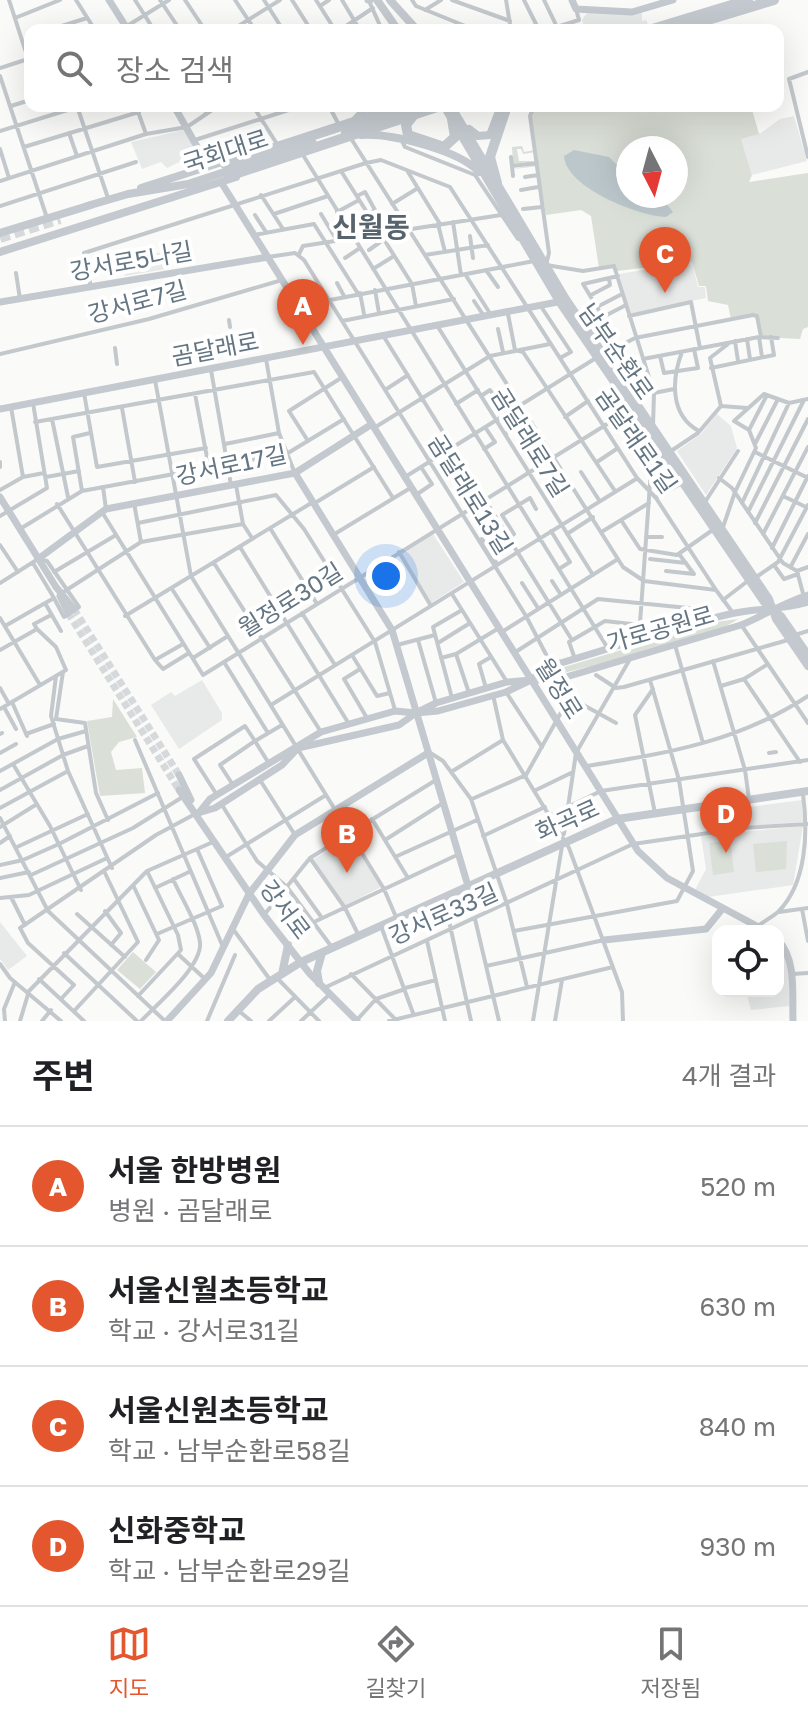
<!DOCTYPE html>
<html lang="ko">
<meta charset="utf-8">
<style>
body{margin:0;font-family:"Golos Text","Noto Sans KR",sans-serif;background:#f6f6f6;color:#202124}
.controls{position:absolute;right:24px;bottom:24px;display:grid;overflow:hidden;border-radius:16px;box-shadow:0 8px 32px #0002}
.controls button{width:72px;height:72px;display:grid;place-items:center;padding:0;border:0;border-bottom:2px solid #e0e0e0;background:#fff;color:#202124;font:40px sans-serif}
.compass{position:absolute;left:616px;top:136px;width:72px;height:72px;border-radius:50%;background:#fff;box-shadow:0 8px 32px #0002;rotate:174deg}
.you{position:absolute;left:386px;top:576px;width:28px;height:28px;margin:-20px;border:6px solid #fff;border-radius:50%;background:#1a73e8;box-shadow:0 0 0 12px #1a73e833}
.badge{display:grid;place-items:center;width:52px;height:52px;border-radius:50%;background:#e4572e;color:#fff;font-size:26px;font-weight:700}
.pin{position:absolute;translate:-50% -66px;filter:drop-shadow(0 2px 4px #0008)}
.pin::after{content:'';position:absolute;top:42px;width:28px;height:24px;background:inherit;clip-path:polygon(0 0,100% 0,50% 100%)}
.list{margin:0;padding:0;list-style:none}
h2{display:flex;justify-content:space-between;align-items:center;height:104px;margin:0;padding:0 32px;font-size:34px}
h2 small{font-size:26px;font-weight:400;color:#757577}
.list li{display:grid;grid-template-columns:52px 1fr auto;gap:24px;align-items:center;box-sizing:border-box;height:120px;padding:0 32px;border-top:2px solid #e0e0e0}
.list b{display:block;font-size:30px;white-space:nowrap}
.list p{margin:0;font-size:26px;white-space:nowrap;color:#757577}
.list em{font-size:26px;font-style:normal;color:#757577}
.icon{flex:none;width:44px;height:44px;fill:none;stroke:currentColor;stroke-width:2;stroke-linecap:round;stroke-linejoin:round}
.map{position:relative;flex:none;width:808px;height:1021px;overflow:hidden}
.search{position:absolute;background:#fff;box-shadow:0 8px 32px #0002;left:24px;right:24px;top:24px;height:88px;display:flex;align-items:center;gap:20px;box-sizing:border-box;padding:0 28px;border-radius:16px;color:#757577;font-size:30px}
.sheet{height:584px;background:#fff}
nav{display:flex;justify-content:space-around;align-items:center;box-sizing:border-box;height:112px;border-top:2px solid #e0e0e0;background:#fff;font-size:22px;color:#757577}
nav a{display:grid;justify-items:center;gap:4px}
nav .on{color:#e4572e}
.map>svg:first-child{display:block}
</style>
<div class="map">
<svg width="808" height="1021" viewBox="0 0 808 1021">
<rect width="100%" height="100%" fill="#fafaf8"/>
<path fill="#e8e9e9" d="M587 13H642V21L646 20 648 25 631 30H585L582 20Z
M794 116 807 161 752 175 741 139 761 133 780 119Z
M184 130 198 153 167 168 161 162 142 169 131 142Z
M163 252 166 269 125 276 122 260Z
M692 262 698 287H705L706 298 630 314 619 274Z
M717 414 731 426 737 448 706 495 677 451 701 434Z
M433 534 464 582 431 603 401 554Z
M202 680 222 713V720L179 749 151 705 171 692 175 696Z
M802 800 803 822 744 826 742 808Z
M803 826 793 885 708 897 695 890 706 869 701 836Z
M349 836 381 887 344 906 313 860Z
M0 922 27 956 8 970 0 959Z
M778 944 789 967 790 1006 751 1010 746 991H778Z"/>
<path fill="#dadfd7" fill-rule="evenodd" d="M534 106H751L759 134 741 139 752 175 749 182 808 173V327L803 329 800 339 761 337 757 316 731 319 728 305 708 301 706 286H699L692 262 617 271 616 267 599 268 591 216 581 210 546 215 538 166 513 169 537 164 536 152 523 154 521 149H517L519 161H535L513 164 512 147 522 146 524 152 535 150 530 116ZM628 148H676V196H628Z
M738 619C704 643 593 664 545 678L544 673 716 622Z
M113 699 137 737 119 742 111 752 116 770 142 768 145 793 100 796 87 721 112 717Z
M730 840 734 872 713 875 709 843Z
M787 841 786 869 756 872 753 844Z
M133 952 156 972 140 989 117 970Z"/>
<path fill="#bbc7cb" d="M574 150 609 157 628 176V196H660L673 212 666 217C639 216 566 188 564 156Z"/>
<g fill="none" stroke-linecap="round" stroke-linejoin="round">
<path stroke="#d5d9db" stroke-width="7" stroke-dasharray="7 3.5" stroke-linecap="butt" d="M74 609 179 775
M68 613 179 790"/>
<path stroke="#d5d9db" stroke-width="10" stroke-dasharray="10 5" stroke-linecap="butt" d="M0 238 60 219"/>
<path stroke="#c3c8cc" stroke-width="4" d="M9 0 30 65
M76 0 95 30
M135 0 154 30
M160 0 180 30
M185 0 205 30
M235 0 255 30
M264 0 283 30
M292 0 311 30
M316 0 335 30
M342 0 360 30
M412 0 416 6 475 30
M452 0 510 21
M506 0 511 30
M524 0 539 30
M544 0 557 27
M369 1 382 30
M320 6 329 0
M425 10 441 0
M15 18 60 0
M127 26 169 0
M49 30 87 18
M232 30 280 0
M340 30 373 8
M547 30 579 20 576 9
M0 68 28 59
M808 72 789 79 808 157
M0 76 47 218
M11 106 30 100
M77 106 108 198
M136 106 146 134
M202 106 207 113
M253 106 277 144
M329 106 339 125
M534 106 530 116 549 253 546 265 583 271 614 266 654 393 653 426
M0 131 77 107
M69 133 77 156
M350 137 623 567 644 581 716 590 733 613
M195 140 301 106
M402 141 405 147 475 175 518 239
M24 147 139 112
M0 149 9 178
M303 155 607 647
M511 157 513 176
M512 166 537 163
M341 171 412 284 416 306
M408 172 440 224
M525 177 538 175
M0 181 146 134 187 127 218 106
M521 190 538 187
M261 195 283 229
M357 196 365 192 375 210 368 214
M392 204 418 188
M0 206 136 162
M523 209 542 207
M337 212 359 200
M274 214 328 196
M321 214 336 239
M255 215 266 232
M453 222 461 275
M345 224 366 212
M438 224 445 252
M254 235 314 224 357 292
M470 236 473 258
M369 250 383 240
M299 254 303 246 501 215
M425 255 488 245
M268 257 295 253 304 260 526 616 551 664
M345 258 360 248
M373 269 394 256
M486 270 498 287
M16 273 20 299
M465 274 491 315
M618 276 583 284 603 317 626 305
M337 283 344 296
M91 288 84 253 366 163 381 160 450 187 637 478 656 498 716 590
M375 290 379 313
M360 293 364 314
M591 295 610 285 609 278
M474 301 484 316
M299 306 534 261
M597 307 622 294
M542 308 571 352 560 358
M508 314 515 350 523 352 615 491
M629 316 691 302 700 348
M229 320 230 327
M342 321 454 299
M438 327 593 575
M498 329 503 352
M384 337 572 640
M759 337 762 357
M747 339 750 359
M735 341 738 361
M115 348 117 364
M682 352C672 378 669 415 699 431
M0 354 149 319 282 280
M604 354 635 338 753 315 757 316 761 337
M660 356 664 373 698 368 694 349
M266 359 279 433 294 471
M643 359 759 337 778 338
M711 368 774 355 771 337
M211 370 231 485
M155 380 191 576 384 889 396 917
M385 390 408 375
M84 393 97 467 206 448
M654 393 674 389
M195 394 209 468
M481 396 490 390 506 414
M456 404 478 390
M721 406 710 358 728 344
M122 408 135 482
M565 417 588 401
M52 419 68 497
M35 422 314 372 393 498
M374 428 490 356 550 344
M749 430 767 395
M505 434 530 419
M308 441 289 411 341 378
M756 442 778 399
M225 444 279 433
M484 449 495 442 485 427
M671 451 698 433 721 406 747 408
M755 452 808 478
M0 462V467
M597 462 618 448
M581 472 599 500
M23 477 44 473
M46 477 79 471
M405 477 596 358
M719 478 732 488 783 563 797 571 804 597
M236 485 243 524 252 538
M103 487 106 509
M0 490 23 477 11 407
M82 491 73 437 90 433
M416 495 432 484 421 467
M783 496 806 507
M657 497 682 483
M705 502 738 451
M134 503 141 542
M315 503 374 467
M742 503 789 403
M57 504 155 660 183 644
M102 512 203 675 633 408
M748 512 803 402
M502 515 530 498 536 509
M502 515 514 534 509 537
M0 516 47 488 33 403
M621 520 640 549 677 555 714 529
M138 523 276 495 304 529 375 642 395 710
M755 523 808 419
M270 528 317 604
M20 529 82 491 288 453 344 419
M722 530 735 492 756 448 749 430 734 421 764 394 789 403 808 399
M551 531 570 562 559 569
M603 531 649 503
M567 534 593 517
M763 534 808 447
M333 535 412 487
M648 537H662
M479 541 482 539 497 564
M0 545 18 572
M240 547 349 724
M772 548 808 476
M399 552 431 606
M650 559 686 563
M214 563 321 732
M774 565 784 579 798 574
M791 566 808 534
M666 571 694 574 679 554
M797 571 808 567
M54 572 116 535
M755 578 778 562 808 505
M552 581 561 595
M0 583 38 559 47 561 79 607 64 617 54 598
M522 583 538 608
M172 589 210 648
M65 591 141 542 243 524
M452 594 507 682
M723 600 749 580
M45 603 61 631
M302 613 335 665
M125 616 313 502
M0 618 40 685
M5 626 54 598 33 563
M742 626 808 723
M37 629 34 624 51 615
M502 632 618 559
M795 635 808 631
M639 637 653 442
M418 640 436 703
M438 643 470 623
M397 645 435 635
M675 645 703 743
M0 650 37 629 56 647 66 670 0 709
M514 653 598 599 698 609 707 619
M456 654 469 693
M352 655 377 696 390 693
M193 658 228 636
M441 658 456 654 499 628
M575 659 569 642 605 621 640 625
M155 660 163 669 189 653
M713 661 745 770 749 799
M224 662 268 733
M360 669 344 679 367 718
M63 672 56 719 85 723 96 793 108 820
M596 675 616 688 624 687 788 640
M56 676 51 716 68 771 112 868
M744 679 800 762
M721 686 744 679 768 664
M0 688 9 704
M486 688 479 664 491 657
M653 689 635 715 655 813
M506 692 542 747
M560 692 616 723
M493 695 503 740 569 848 622 992 623 1021
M452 698 433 627 462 610
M12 702 27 736
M271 705 636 479
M4 707 16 729
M0 734 2 733
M26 734 54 724
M135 740 223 947
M429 752 443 761 471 799 507 904 527 987
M0 753 16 744
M769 753 776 752
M13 764 50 826 81 890
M587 766C668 753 738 742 808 696
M0 771 58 739 86 731
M451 772 503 740
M260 780 295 835
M233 785 220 765 255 741 268 762
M0 790 63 755 88 746
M536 790 573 772
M217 795 194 759 245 726 255 741 282 725
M472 799 526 775 563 709 556 680
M739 803 743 828
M222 805 257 861 287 887 331 946
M0 808 68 771
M551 815 601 791 808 760
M0 818 48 911 165 1021
M372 819 408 878
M0 827 37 804
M564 834 576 753 630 659
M483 836 545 807
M385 840 443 803
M0 843 10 836
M17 847 88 814
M226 857 326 795
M395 857 477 820
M310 858 345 908 359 936
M0 865 23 860 59 844 158 793
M31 875 133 828 181 798
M0 878 29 872
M294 879 322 918
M133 885 159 940 146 960
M155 888 189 872
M11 897 25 925
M0 898 29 895 107 858
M444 898 471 1021
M802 909 808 941
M105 911 121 933 111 945
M779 912 808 908
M77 914 125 957
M264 915 310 858 436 780
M475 919 499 1021
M314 922 457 855
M381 926 413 1013
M757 927C764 921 772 917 778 912 807 883 808 832 803 794
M233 929 271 981
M514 931 677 901 693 871 679 780 650 680
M157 934 222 906 197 849
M427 941 445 1021
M64 953 137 1021
M178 954 205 979
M0 964 10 978 61 1021
M486 966 604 940
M351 974 397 1021
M792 974 808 973
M39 979 84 1021
M278 979 319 1021
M324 988 633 844 743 828 808 824
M405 988 436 980
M138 996 181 950 178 935 147 871
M61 999 74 985 28 943 20 928 156 835 195 814
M74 1011 138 942 105 873
M239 1011 251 1021
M5 1021 4 1009 15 982
M20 1021 29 991 147 871 213 842
M42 1021 51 1010
M141 1021C157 1004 202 967 200 943 198 923 181 898 173 879
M207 1021 235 955
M269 1021 295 997
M301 1021 330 994
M356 1021 376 999 405 989
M389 1021 613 967
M533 1021 562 846
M555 1021 562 980"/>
<path stroke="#c3c9ce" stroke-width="7" d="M109 0 128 30
M368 0H370
M572 0 576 9 632 12 673 0
M174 106 208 166
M221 182 638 851 667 878 766 931
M0 302 268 257
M0 409 563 301
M295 473 392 630 468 886
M0 497 56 587 74 609
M38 559 106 509 295 473 372 424
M60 596 68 613
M179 775 191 800
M179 790 264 915 310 974 357 1021
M198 813 215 808 282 765 298 748 399 725 416 713 438 711 506 692 531 680H556L741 625C765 615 783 603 808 595
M198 814 210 799 321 732 395 711 416 713 436 703 507 682 531 680 547 667C607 650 669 628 730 614 756 608 782 610 808 602
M604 940 706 929 723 908
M778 940C797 960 792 995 793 1021
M167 1021 211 973 249 894 295 835 428 753"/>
<path stroke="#c3c9ce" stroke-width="8" d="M377 0 398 30
M390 0 417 30
M444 106 560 303 764 602 781 616 808 655
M451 106 566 299 769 599 776 619 808 666
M355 120 368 106
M469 129 478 136 490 135 501 106
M345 133 418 106
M361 135C390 133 459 150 479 172
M141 188 228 160
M87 206 128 194 188 184 313 143
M0 233 91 205
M0 252 236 177
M282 974 288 945
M319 983 317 971 322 953
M228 1021 258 989 301 962 617 819 808 791"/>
<path stroke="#c3c9ce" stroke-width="10" d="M649 30 748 0
M675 30 774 0
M413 116 406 125 408 135 444 147 455 137 452 119
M225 164 403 106
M229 176 440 106
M497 183 490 157 507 106"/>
</g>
<g text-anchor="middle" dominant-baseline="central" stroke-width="8" stroke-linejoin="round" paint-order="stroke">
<g font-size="24" fill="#657683" stroke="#fff">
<text transform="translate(225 150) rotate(-18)">국회대로</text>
<text transform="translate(131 260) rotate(-10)">강서로5나길</text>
<text transform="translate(137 301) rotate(-15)">강서로7길</text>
<text transform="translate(215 348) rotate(-11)">곰달래로</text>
<text transform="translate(617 351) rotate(55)">남부순환로</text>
<text transform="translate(637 440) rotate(55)">곰달래로1길</text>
<text transform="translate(531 442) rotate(58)">곰달래로7길</text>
<text transform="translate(231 464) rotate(-12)">강서로17길</text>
<text transform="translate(471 494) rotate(58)">곰달래로13길</text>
<text transform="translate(290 599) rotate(-32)">월정로30길</text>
<text transform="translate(660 628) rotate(-16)">가로공원로</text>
<text transform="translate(560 688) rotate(58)">월정로</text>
<text transform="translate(567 819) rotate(-24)">화곡로</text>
<text transform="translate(286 909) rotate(53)">강서로</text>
<text transform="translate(443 913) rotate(-24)">강서로33길</text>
</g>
<g font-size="28" font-weight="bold" fill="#57646e" stroke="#fff">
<text x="371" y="226">신월동</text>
</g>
</g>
</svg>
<div class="controls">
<button><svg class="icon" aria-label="locate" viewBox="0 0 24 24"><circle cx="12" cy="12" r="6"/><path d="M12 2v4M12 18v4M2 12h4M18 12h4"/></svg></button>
</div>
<svg class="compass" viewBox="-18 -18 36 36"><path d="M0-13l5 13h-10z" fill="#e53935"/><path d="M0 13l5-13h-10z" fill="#757577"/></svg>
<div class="you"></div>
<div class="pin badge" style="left:303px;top:345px">A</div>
<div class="pin badge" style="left:347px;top:873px">B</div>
<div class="pin badge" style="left:665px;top:293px">C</div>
<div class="pin badge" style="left:726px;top:853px">D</div>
<div class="search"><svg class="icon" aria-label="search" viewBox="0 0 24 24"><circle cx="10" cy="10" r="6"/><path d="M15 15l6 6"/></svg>장소 검색</div>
</div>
<section class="sheet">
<h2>주변<small>4개 결과</small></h2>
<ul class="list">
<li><span class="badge">A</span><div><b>서울 한방병원</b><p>병원 · 곰달래로</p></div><em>520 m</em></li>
<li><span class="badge">B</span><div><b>서울신월초등학교</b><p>학교 · 강서로31길</p></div><em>630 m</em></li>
<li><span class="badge">C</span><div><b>서울신원초등학교</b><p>학교 · 남부순환로58길</p></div><em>840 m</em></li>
<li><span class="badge">D</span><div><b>신화중학교</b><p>학교 · 남부순환로29길</p></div><em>930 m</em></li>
</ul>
</section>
<nav>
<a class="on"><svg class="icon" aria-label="map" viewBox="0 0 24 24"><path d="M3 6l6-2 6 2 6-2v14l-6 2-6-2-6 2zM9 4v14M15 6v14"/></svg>지도</a>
<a><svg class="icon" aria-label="directions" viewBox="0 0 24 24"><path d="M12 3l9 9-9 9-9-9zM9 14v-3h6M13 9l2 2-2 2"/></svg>길찾기</a>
<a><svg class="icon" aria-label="saved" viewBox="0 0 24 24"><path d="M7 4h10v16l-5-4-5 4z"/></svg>저장됨</a>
</nav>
